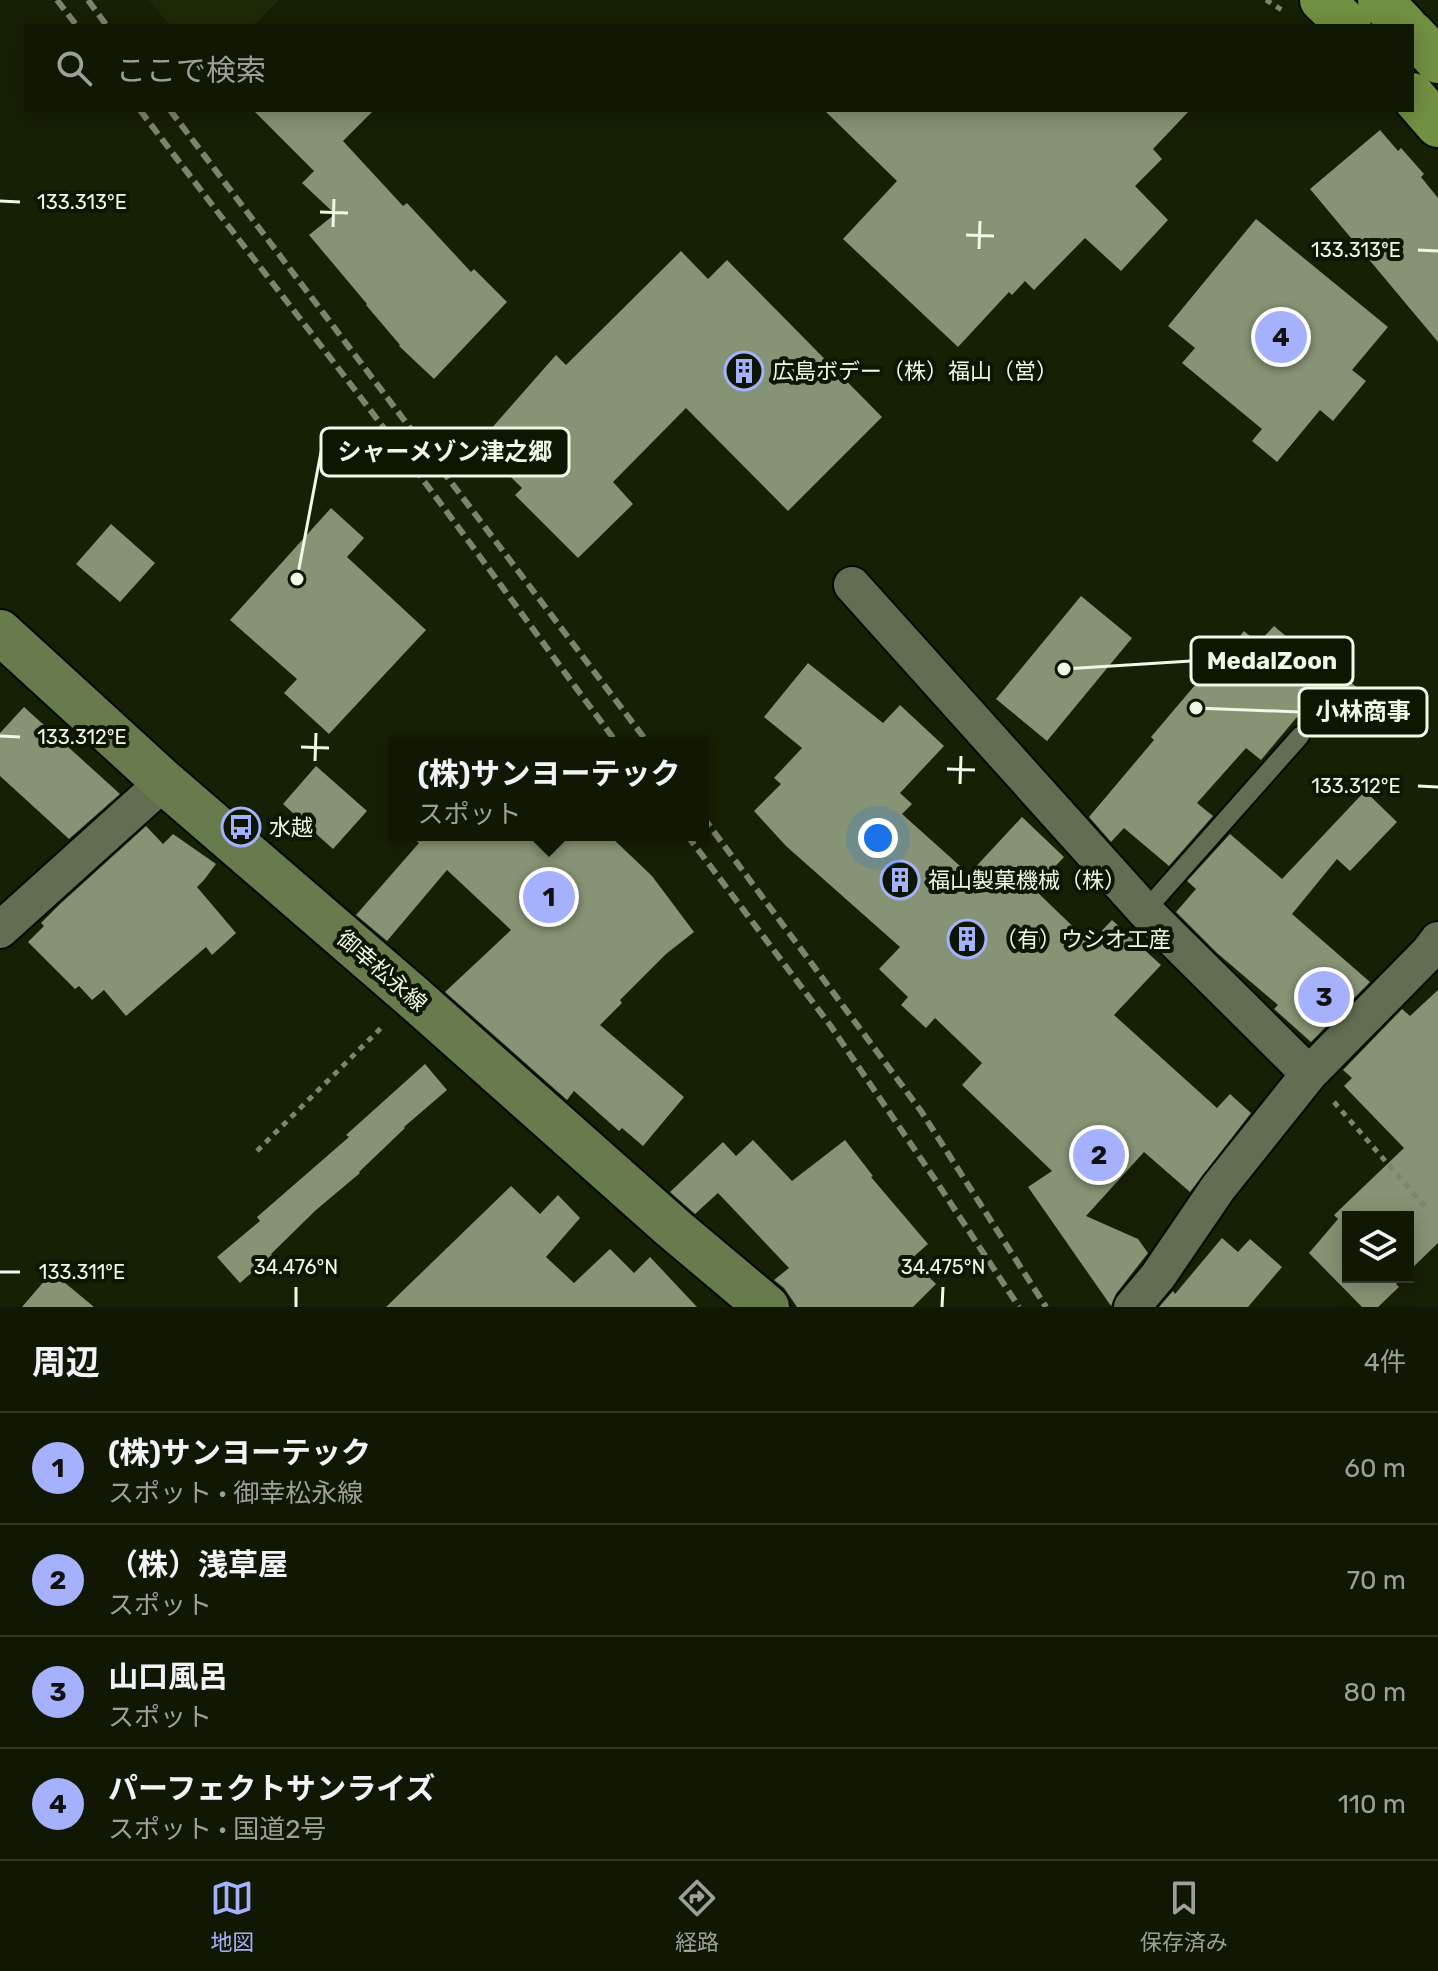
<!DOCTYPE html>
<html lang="ja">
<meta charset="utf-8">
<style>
body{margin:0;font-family:Rubik,"Noto Sans JP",sans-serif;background:#1e2513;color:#f1f3f6}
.controls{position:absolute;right:24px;bottom:24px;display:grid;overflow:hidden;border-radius:0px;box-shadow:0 4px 20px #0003}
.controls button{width:72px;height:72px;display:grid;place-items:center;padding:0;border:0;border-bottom:2px solid #303726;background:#101804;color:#f1f3f6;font:40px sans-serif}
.you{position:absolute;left:878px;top:838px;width:28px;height:28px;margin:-20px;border:6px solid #fff;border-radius:50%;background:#1a73e8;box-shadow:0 0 0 12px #1a73e833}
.badge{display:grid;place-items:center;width:52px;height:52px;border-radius:50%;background:#a5b1fc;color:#111;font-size:26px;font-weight:700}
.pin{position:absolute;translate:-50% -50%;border:4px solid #fff;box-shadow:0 2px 8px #0006}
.popup{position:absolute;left:389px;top:737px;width:320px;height:104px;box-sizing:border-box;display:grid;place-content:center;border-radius:0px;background:#101804;filter:drop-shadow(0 2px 6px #0005);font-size:26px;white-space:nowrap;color:#9ca09a}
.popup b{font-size:30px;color:#f1f3f6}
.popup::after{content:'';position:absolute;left:50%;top:100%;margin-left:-16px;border:16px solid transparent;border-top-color:#101804}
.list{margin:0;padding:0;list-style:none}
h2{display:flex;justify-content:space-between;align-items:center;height:104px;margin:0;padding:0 32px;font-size:34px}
h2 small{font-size:26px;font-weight:400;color:#9ca09a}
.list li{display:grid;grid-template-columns:52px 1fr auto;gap:24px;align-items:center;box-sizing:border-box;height:112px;padding:0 32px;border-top:2px solid #303726}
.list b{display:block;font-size:30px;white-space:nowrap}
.list p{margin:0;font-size:26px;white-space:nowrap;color:#9ca09a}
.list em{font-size:26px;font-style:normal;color:#9ca09a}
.icon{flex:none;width:44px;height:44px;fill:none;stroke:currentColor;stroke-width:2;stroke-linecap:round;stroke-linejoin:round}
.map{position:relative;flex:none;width:1438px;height:1307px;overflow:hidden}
.search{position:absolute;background:#101804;box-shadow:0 4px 20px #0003;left:24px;right:24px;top:24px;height:88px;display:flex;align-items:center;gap:20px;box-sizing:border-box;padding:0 28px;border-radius:0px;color:#9ca09a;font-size:30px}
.sheet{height:552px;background:#101804}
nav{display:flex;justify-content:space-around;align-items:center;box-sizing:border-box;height:112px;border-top:2px solid #303726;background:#101804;font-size:22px;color:#9ca09a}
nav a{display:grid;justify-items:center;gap:4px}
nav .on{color:#a5b1fc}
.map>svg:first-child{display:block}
</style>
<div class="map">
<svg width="1438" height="1307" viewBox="0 0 1438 1307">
<rect width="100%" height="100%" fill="#162005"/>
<path fill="#1d2907" d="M149 0H279L253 26H170Z"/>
<path fill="#869374" d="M253 110H374L343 141 403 206 407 203 471 272 474 269 507 302 434 379 399 346 400 345 366 305 367 304 309 235 335 214 302 183 314 171Z
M824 110H1190L1153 149 1162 159 1135 186 1168 220 1121 271 1085 238 1034 290 1025 281 1012 295 1009 292 958 347 843 239 897 181Z
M1380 130 1398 151 1401 148 1424 174 1421 177 1438 198V342L1310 189Z
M1256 219 1388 327 1352 370 1366 381 1333 421 1320 410 1277 462 1252 441 1262 429 1182 363 1195 348 1168 326Z
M681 251 708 279 727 260 882 417 788 511 686 408 613 482 633 504 578 558 515 495 522 488 480 447 486 441 483 438 556 355 566 365Z
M331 508 364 538 347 557 426 630 329 734 284 693 297 679 230 620Z
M111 524 155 563 120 602 76 564Z
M1081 596 1132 638 1047 741 996 699Z
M1274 626 1321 666 1326 661 1361 691 1321 737 1297 717 1261 760 1246 748 1197 803 1213 816 1169 866 1124 828 1111 842 1089 817 1154 740 1151 737 1218 658 1220 660 1244 631 1258 643Z
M808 663 883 723 900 705 944 746 900 793 912 804 902 814 969 874 1022 817 1064 857 1034 889 1090 943 1112 920 1161 965 1114 1015 1217 1108 1230 1094 1251 1113 1190 1192 1144 1152 1086 1216 1138 1239 1148 1253 1116 1294 1111 1306 1028 1187 1052 1171 962 1085 982 1063 935 1018 926 1028 901 1005 908 997 879 969 900 947 786 846 754 811 781 784 774 778 802 748 764 717Z
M24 707 120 794 69 839 0 776V733Z
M316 766 367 811 333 849 283 804Z
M1365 791 1397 822 1350 871 1337 859 1292 914 1370 982 1311 1042 1274 1009 1278 1005 1217 953 1176 912 1196 889 1187 881 1230 834 1282 879Z
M146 826 163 844 173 834 216 864 204 880 197 887 236 933 212 955 206 947 126 1016 104 990 92 1000 79 986 75 989 28 942 44 926 41 923 60 904Z
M410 835H609L652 876 694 932 666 954 620 1000 622 1003 600 1025 684 1097 643 1146 622 1128 619 1131 574 1091 567 1100 445 992 511 930 447 870 387 941 356 915 419 843Z
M1438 990V1243L1408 1272V1217H1348V1277H1403L1396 1284 1399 1287 1378 1307H1362L1309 1253 1338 1219 1334 1215 1404 1148 1344 1086 1352 1078 1343 1070 1402 1009 1410 1016Z
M425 1064 447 1090 404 1127 405 1128 359 1172 360 1173 316 1210 271 1254 272 1255 240 1283 217 1257 260 1221 257 1217 349 1137 346 1135Z
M753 1140 792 1181 845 1140 873 1176 871 1177 928 1244 911 1259 936 1284 913 1307H797L784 1288 774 1280 789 1268 718 1193 695 1214 670 1192 723 1142 736 1156Z
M511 1186 540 1214 558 1195 580 1218 546 1257 574 1283 610 1249 634 1273 650 1257 697 1307H386Z
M1222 1238 1238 1252 1250 1239 1282 1267 1248 1307H1159L1173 1291 1175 1294Z
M52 1272 94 1307H22Z"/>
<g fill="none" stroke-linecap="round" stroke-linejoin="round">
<defs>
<path id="service" d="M1145 911 1300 736"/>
<path id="minor" d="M852 585 1145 911 1309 1074
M0 930 164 782
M1132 1307 1158 1276 1218 1188 1309 1074 1429 952 1438 940"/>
<path id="secondary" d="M0 632 164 782 413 997 673 1228 767 1307"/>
<path id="trunk" d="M1322 0 1349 26
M1380 0 1405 26
M1412 33 1438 61
M1412 95 1438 125"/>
</defs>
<use href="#service" stroke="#030900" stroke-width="22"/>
<use href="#minor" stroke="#030900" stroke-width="40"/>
<use href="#secondary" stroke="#030900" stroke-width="48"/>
<use href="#trunk" stroke="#030900" stroke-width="48"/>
<path stroke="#7c856e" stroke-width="5" stroke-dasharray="6 6" stroke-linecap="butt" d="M1266 0 1282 10
M1334 1102 1428 1210
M257 1151 384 1025"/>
<use href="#service" stroke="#616e51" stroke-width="18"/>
<use href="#minor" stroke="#616e51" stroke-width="36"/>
<use href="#secondary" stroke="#687b4c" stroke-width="44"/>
<use href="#trunk" stroke="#729042" stroke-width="44"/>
<path stroke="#7b846e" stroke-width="6" stroke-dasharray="12 6" stroke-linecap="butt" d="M57 0 77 26
M88 0 107 26
M140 110C227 226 318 340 405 456 477 551 546 648 617 743
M170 110 648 743
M703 817 921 1111 1046 1307
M687 835 830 1025 934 1178 1019 1307"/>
</g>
<path fill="none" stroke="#f0f8e7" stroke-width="3" d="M0 201 20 202M320 212 348 213M333 227 334 199M966 235 994 236M979 249 980 221M1418 250 1438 251M0 736 20 737M301 747 329 748M315 761 316 733M947 769 975 770M960 784 961 756M1418 786 1438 787M0 1272H20M296 1307V1287M942 1307 943 1287"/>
<defs>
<symbol id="building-ring" viewBox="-11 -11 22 22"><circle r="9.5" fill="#0d1600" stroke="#a5b1fc" stroke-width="1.5"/><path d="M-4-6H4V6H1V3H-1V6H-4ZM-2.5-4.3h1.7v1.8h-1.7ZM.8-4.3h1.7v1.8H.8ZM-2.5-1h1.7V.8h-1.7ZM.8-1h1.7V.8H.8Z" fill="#a5b1fc"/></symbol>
<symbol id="bus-ring" viewBox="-11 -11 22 22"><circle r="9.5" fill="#0d1600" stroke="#a5b1fc" stroke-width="1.5"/><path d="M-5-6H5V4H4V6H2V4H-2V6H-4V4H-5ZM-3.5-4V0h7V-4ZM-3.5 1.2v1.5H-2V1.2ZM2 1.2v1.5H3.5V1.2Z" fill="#a5b1fc"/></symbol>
</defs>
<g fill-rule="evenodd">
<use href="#building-ring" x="722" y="349" width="44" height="44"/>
<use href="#bus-ring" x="219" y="805" width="44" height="44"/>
<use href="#building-ring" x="878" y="858" width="44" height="44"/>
<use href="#building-ring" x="945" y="917" width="44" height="44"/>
</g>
<g text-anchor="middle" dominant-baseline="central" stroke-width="8" stroke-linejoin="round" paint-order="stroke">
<g font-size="22" fill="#f0f8e7" stroke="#0d1600" text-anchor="start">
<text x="772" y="371">広島ボデー（株）福山（営）</text>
<text x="269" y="827">水越</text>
<text x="928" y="880">福山製菓機械（株）</text>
<text x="995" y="939">（有）ウシオ工産</text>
</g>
<g font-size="22" fill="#f0f8e7" stroke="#0d1600">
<text transform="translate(382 971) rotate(41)">御幸松永線</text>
</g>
</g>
<g font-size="20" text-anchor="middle" fill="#f0f8e7" stroke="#0d1600" stroke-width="8" stroke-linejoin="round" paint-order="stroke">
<text x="82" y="209">133.313°E</text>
<text x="1356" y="257">133.313°E</text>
<text x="82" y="744">133.312°E</text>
<text x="1356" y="793">133.312°E</text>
<text x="296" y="1274">34.476°N</text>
<text x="943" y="1274">34.475°N</text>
<text x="82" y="1279">133.311°E</text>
</g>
<path fill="none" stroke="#f0f8e7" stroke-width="3" d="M297 579L321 452M1064 669L1191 661M1196 708L1299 712"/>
<g fill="#f0f8e7" stroke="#0d1600" stroke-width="3">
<circle cx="297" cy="579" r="8"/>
<circle cx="1064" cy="669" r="8"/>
<circle cx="1196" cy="708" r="8"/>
</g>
<g fill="#0d1600" stroke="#f0f8e7" stroke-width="3">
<rect x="321" y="428" width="248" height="48" rx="8"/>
<rect x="1191" y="637" width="162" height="48" rx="8"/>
<rect x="1299" y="688" width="128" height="48" rx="8"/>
</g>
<g font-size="24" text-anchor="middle" font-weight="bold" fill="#f0f8e7">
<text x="445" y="460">シャーメゾン津之郷</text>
<text x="1272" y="669">MedalZoon</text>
<text x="1363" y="720">小林商事</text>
</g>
</svg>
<div class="controls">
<button><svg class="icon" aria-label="layers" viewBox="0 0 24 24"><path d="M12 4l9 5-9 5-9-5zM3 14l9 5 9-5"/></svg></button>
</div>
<div class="you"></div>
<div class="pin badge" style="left:549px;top:897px">1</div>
<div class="popup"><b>(株)サンヨーテック</b>スポット</div>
<div class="pin badge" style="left:1099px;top:1155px">2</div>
<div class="pin badge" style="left:1324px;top:997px">3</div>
<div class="pin badge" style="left:1281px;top:337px">4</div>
<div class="search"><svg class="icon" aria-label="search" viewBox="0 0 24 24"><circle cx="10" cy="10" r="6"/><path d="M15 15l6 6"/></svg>ここで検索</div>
</div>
<section class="sheet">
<h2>周辺<small>4件</small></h2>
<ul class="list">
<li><span class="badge">1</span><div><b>(株)サンヨーテック</b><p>スポット · 御幸松永線</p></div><em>60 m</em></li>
<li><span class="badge">2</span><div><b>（株）浅草屋</b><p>スポット</p></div><em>70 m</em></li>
<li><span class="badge">3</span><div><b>山口風呂</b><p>スポット</p></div><em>80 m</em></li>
<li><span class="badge">4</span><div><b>パーフェクトサンライズ</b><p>スポット · 国道2号</p></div><em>110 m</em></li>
</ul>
</section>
<nav>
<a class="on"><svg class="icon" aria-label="map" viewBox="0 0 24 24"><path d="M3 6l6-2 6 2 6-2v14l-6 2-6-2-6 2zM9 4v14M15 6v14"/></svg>地図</a>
<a><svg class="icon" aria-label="directions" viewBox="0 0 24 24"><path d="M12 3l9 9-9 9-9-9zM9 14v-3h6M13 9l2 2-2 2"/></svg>経路</a>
<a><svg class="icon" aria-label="saved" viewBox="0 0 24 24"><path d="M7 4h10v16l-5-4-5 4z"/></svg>保存済み</a>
</nav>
